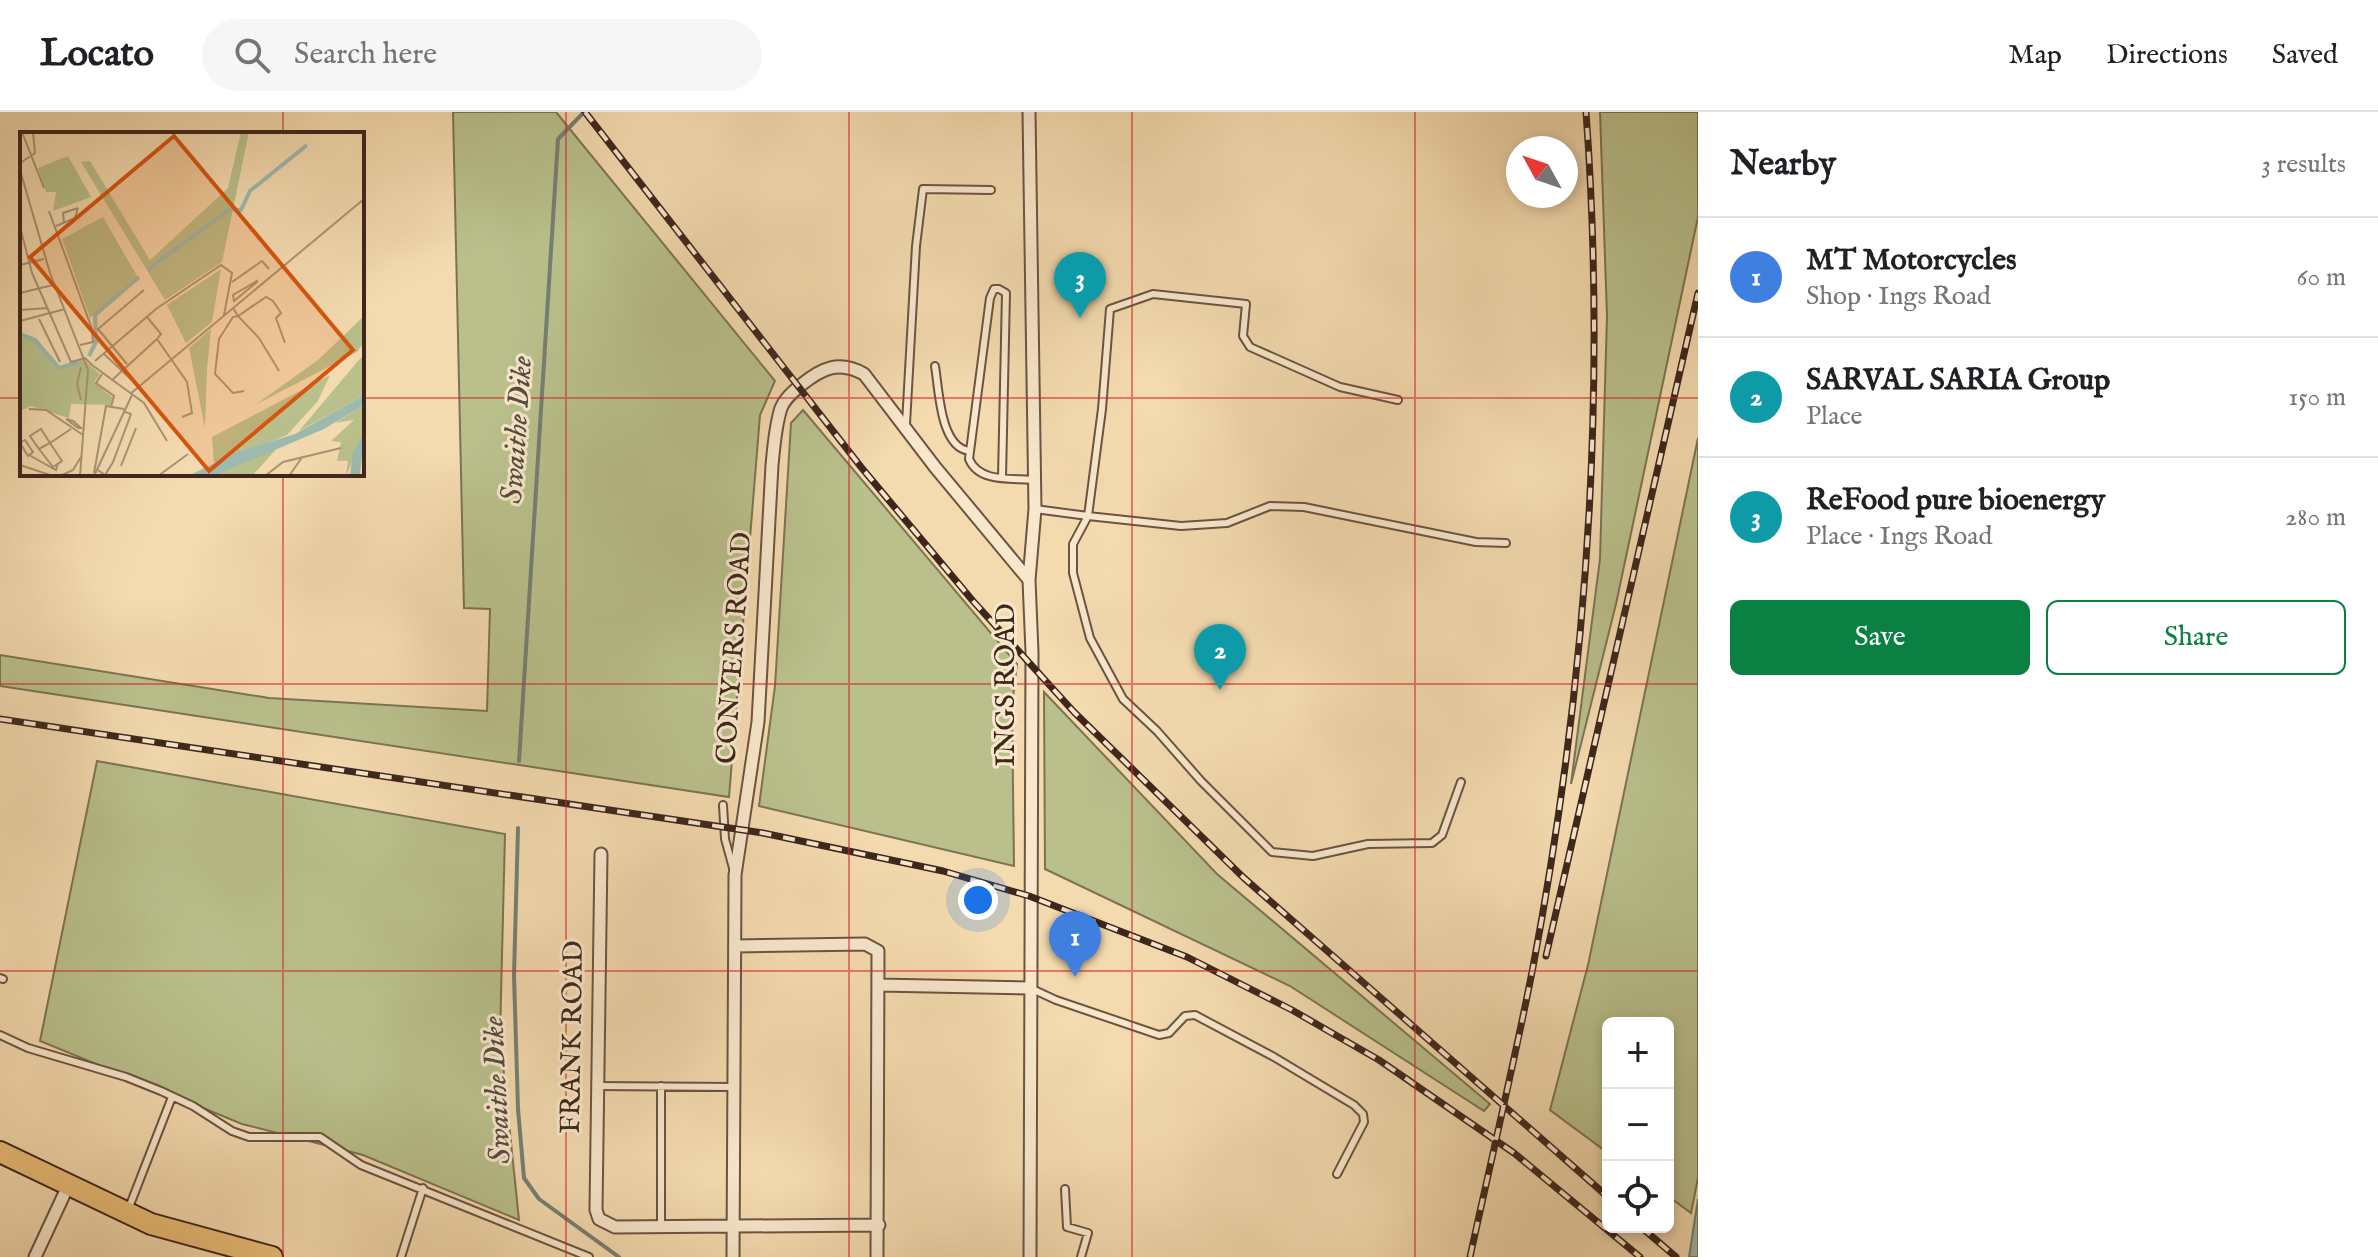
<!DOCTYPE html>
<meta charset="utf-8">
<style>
body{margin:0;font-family:"IM FELL English",serif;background:#f6f6f6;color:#202124}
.controls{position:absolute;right:24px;bottom:24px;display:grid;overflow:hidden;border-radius:12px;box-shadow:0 4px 12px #0003}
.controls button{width:72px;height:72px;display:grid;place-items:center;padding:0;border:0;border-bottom:2px solid #e0e0e0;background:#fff;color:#202124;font:40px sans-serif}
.compass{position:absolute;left:1506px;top:24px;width:72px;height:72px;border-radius:50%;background:#fff;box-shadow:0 4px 12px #0003;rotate:310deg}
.you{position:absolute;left:978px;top:788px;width:28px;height:28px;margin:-20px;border:6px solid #fff;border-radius:50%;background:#1a73e8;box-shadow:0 0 0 12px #1a73e833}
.badge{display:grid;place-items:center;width:52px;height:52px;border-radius:50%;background:#0b8043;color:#fff;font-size:26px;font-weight:700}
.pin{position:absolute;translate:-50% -66px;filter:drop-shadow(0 2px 4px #0008)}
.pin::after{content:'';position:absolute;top:42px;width:28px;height:24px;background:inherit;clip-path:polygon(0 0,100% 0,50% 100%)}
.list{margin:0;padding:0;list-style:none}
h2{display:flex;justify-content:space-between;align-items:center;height:104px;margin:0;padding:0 32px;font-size:34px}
h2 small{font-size:26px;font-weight:400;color:#757577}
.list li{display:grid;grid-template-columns:52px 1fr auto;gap:24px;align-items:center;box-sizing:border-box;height:120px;padding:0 32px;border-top:2px solid #e0e0e0}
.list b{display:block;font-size:30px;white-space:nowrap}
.list p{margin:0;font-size:26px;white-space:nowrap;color:#757577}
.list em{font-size:26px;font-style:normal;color:#757577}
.actions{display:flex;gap:16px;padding:24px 32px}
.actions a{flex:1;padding:18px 0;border:2px solid #0b8043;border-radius:12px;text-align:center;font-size:28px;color:#0b8043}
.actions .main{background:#0b8043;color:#fff}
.icon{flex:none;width:44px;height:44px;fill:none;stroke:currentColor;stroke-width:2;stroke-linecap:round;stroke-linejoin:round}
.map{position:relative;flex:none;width:1698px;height:1145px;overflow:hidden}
header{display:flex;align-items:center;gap:48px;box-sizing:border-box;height:112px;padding:0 40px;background:#fff;border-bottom:2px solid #e0e0e0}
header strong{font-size:38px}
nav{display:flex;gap:44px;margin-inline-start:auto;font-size:28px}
.search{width:560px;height:72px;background:#f6f6f6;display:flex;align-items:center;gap:20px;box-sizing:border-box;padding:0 28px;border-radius:44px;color:#757577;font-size:30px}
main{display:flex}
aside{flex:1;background:#fff}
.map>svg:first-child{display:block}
</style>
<header>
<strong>Locato</strong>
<div class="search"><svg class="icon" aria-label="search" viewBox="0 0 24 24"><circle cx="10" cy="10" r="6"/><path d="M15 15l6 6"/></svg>Search here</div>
<nav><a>Map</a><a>Directions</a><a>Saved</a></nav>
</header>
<main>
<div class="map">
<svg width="1698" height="1145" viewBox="0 0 1698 1145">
<rect width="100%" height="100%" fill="#f4daaf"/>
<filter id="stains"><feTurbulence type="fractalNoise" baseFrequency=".0025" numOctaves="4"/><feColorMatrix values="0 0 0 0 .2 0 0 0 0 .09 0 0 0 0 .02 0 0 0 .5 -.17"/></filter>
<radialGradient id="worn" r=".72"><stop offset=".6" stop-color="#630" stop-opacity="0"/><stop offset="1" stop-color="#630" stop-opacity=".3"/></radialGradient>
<path fill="#b9c08c" stroke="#7c7354" stroke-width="2" d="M453 0H556L775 269 760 303 729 685 0 574V543L269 586 487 599 490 497 464 496Z
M1600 0H1698V105L1616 492 1571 672 1600 447 1607 204Z
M803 298 1017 552 1012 594 1014 754 759 694 775 574 791 311Z
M1698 326V1066L1691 1101 1668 1084V911H1608V1041L1550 998 1588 853Z
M1044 580 1217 762 1490 992 1484 999 1290 874 1045 757Z
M97 649 505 722 500 924 519 1108 363 1043 242 1012 40 929Z"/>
<path fill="#9cbaae" stroke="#767f74" stroke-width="2" d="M1698 1087V1145H1689Z"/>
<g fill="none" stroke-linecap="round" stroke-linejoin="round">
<path stroke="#767f74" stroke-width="4" d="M519 649 558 27 584 0
M518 716 514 863 518 997 524 1066 539 1087 619 1145"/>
<defs>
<path id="lane" d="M935 254C939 278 940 335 969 339
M906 312 916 134 923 77 991 78
M1002 365 1006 181 999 177H994L990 186 969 347C979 371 1012 366 1035 368
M1035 397 1088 404 1102 297 1110 197 1153 182 1246 192 1243 224 1250 235 1340 275 1398 288
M1461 670 1442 723 1432 731 1368 732 1313 744 1272 740 1201 669 1157 619 1123 587 1090 526 1073 461V432L1088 404 1181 414 1227 411 1270 394 1304 395 1476 430 1506 431
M723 693 725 727 733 756
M0 866 3 867
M1030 876 1056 888 1159 923 1169 921 1185 904 1195 903 1274 945 1354 993 1363 1002 1364 1010 1337 1062
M0 923 28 936 126 965 161 979 193 994 232 1019 249 1025H320L361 1053 589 1145
M596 974 735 975
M1065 1077 1067 1115 1088 1121 1081 1145
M128 1098 172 985
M661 1114V974
M401 1145 423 1076"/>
<path id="street" d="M1029 0 1035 397 1029 468 1032 540 1030 1145
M601 742 596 1098 599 1107 615 1115 879 1113
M736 834 865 832 878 839 877 1145
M879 873 1030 876
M35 1145 68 1074
M733 1145 735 763 758 610 772 353C774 334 775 315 781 296 785 286 793 280 801 273 822 256 839 248 864 262L935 355 1029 468"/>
<path id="highway" d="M0 1040 151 1112 272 1145"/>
</defs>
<use href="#lane" stroke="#6c5342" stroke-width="10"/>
<use href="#street" stroke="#6c5342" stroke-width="15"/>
<use href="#highway" stroke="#3e261d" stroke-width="24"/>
<use href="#lane" stroke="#f8e7cb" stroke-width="6"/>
<use href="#street" stroke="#f8e7cb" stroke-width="11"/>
<use href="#highway" stroke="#eabd78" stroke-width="20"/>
<defs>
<path id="rail" d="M585 0 861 355 973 489 1074 600 1244 766 1608 1085
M0 607 763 721 943 759 1029 784 1187 845 1292 898 1379 948 1514 1041 1640 1145
M1546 844 1698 181
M1641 1115 1676 1145
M1470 1145C1491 1048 1514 952 1533 855 1586 574 1607 286 1586 0"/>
</defs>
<use href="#rail" stroke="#3e261d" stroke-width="7"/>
<use href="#rail" stroke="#f8e7cb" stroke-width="4" stroke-dasharray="12" stroke-linecap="butt"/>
</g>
<path fill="none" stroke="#d62828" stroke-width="2" stroke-opacity="0.55" d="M283 0V22M566 0V1145M849 0V1145M1132 0V1145M1415 0V1145M0 286H22M362 286H1698M283 362V1145M0 572H1698M0 859H1698"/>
<g text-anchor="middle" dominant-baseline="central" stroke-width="6" stroke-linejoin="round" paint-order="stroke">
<g font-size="28" fill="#3e261d" stroke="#f8e7cb">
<text transform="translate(735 536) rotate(-86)">CONYERS ROAD</text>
<text transform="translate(1006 573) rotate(-90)">INGS ROAD</text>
<text transform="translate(573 925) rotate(-89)">FRANK ROAD</text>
</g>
<g font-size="30" font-style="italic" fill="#564b41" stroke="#f8e7cb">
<text transform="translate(518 318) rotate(-86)">Swaithe Dike</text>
<text transform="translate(498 978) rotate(-93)">Swaithe Dike</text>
</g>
</g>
<g transform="translate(20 20)">
<rect width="344" height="344" fill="#f4daaf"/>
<path d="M221 0H229L202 130 145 168 61 30 70 29 130 128 208 56ZM48 24 71 65 33 79 36 60H26L18 36ZM83 85 117 144 70 186 42 107ZM201 137 192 190 166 211 147 173ZM344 184V210L337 220 235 273 298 228ZM191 197 187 238 185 296 169 216ZM0 200 16 207 40 235 63 227 80 242 74 250 93 266 91 273 51 272 49 286 11 274 0 279ZM344 223V263L279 299 338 229ZM310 243 298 269 267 303 194 333 192 305ZM344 273V301L326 344 328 329H317L321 310 311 309 334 288 315 291ZM260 313 232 344H193L222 328Z" fill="#b9c08c"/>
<path d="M344 263V273L304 297 193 344H168L220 319 275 302ZM344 301 340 344H330L333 319Z" fill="#9cbaae"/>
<path fill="none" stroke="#9cbaae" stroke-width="4" d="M127 138 210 77 221 78 230 59 287 13M0 202 15 208 39 236 59 230M69 224 76 210 75 183 119 145"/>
<path fill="none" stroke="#ab9275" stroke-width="2" d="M2 0 24 56M0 31 15 21 13 0M0 38 30 141 68 238 60 344M29 79 72 197 73 210 60 213M44 90 43 81 58 76M36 94 55 86 58 76M0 95 12 141 51 230 65 226 72 233M0 133 24 127M237 149V150L214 169 213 163ZM212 150 242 129 249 137M0 161 33 153M213 176 218 184 246 165 253 169 261 181 256 186 265 211M0 178 27 176M127 185 141 202 137 207M19 187 40 230M0 189 45 177M137 207 167 250 172 281 162 285M83 221 119 255M75 229 136 177 201 133 212 141 204 183M107 232 78 197 124 158M72 233 124 271 147 309M61 235 57 252 61 268M82 242 76 251 94 264 91 275M92 248 137 207M224 259 213 261 195 242 199 207 213 185 218 184 239 206 259 239M110 262 344 67M9 277 26 278 63 303M46 287 53 289 61 296H58ZM5 308 13 320 8 324 0 311ZM19 317 33 335 42 329 30 311 21 297 10 304 19 317 30 311 51 297M9 323 36 338 38 331M0 333 30 343M101 334 116 296M78 338 85 343 93 330 111 282 103 279M74 341 86 274 104 277M40 344 53 338 61 325M74 344 112 263M138 344 168 322M245 344 263 330 321 316M269 344 283 324"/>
<path fill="#d7540e" fill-opacity="0.15" stroke="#d7540e" stroke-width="4" d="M154 4 333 218 189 339 10 125Z"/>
<rect width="344" height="344" fill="none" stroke="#3e261d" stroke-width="4"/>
</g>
<rect width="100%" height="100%" filter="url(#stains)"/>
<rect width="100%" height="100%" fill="url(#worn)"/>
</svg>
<div class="controls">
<button>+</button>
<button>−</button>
<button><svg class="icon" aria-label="locate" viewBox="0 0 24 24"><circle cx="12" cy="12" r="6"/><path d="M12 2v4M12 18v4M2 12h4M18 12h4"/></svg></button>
</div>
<svg class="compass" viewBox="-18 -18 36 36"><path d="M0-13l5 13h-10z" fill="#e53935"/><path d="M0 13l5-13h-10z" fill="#757577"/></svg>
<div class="you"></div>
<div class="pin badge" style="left:1075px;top:865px;background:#3f7fe0">1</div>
<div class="pin badge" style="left:1220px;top:578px;background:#0f9aa8">2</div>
<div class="pin badge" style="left:1080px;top:206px;background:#0f9aa8">3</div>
</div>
<aside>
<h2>Nearby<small>3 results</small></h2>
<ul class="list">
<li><span class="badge" style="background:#3f7fe0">1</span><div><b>MT Motorcycles</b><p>Shop · Ings Road</p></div><em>60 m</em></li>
<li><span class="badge" style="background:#0f9aa8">2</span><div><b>SARVAL SARIA Group</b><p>Place</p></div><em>150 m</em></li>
<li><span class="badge" style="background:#0f9aa8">3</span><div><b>ReFood pure bioenergy</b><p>Place · Ings Road</p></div><em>280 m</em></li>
</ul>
<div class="actions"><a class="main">Save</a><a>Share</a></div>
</aside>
</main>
